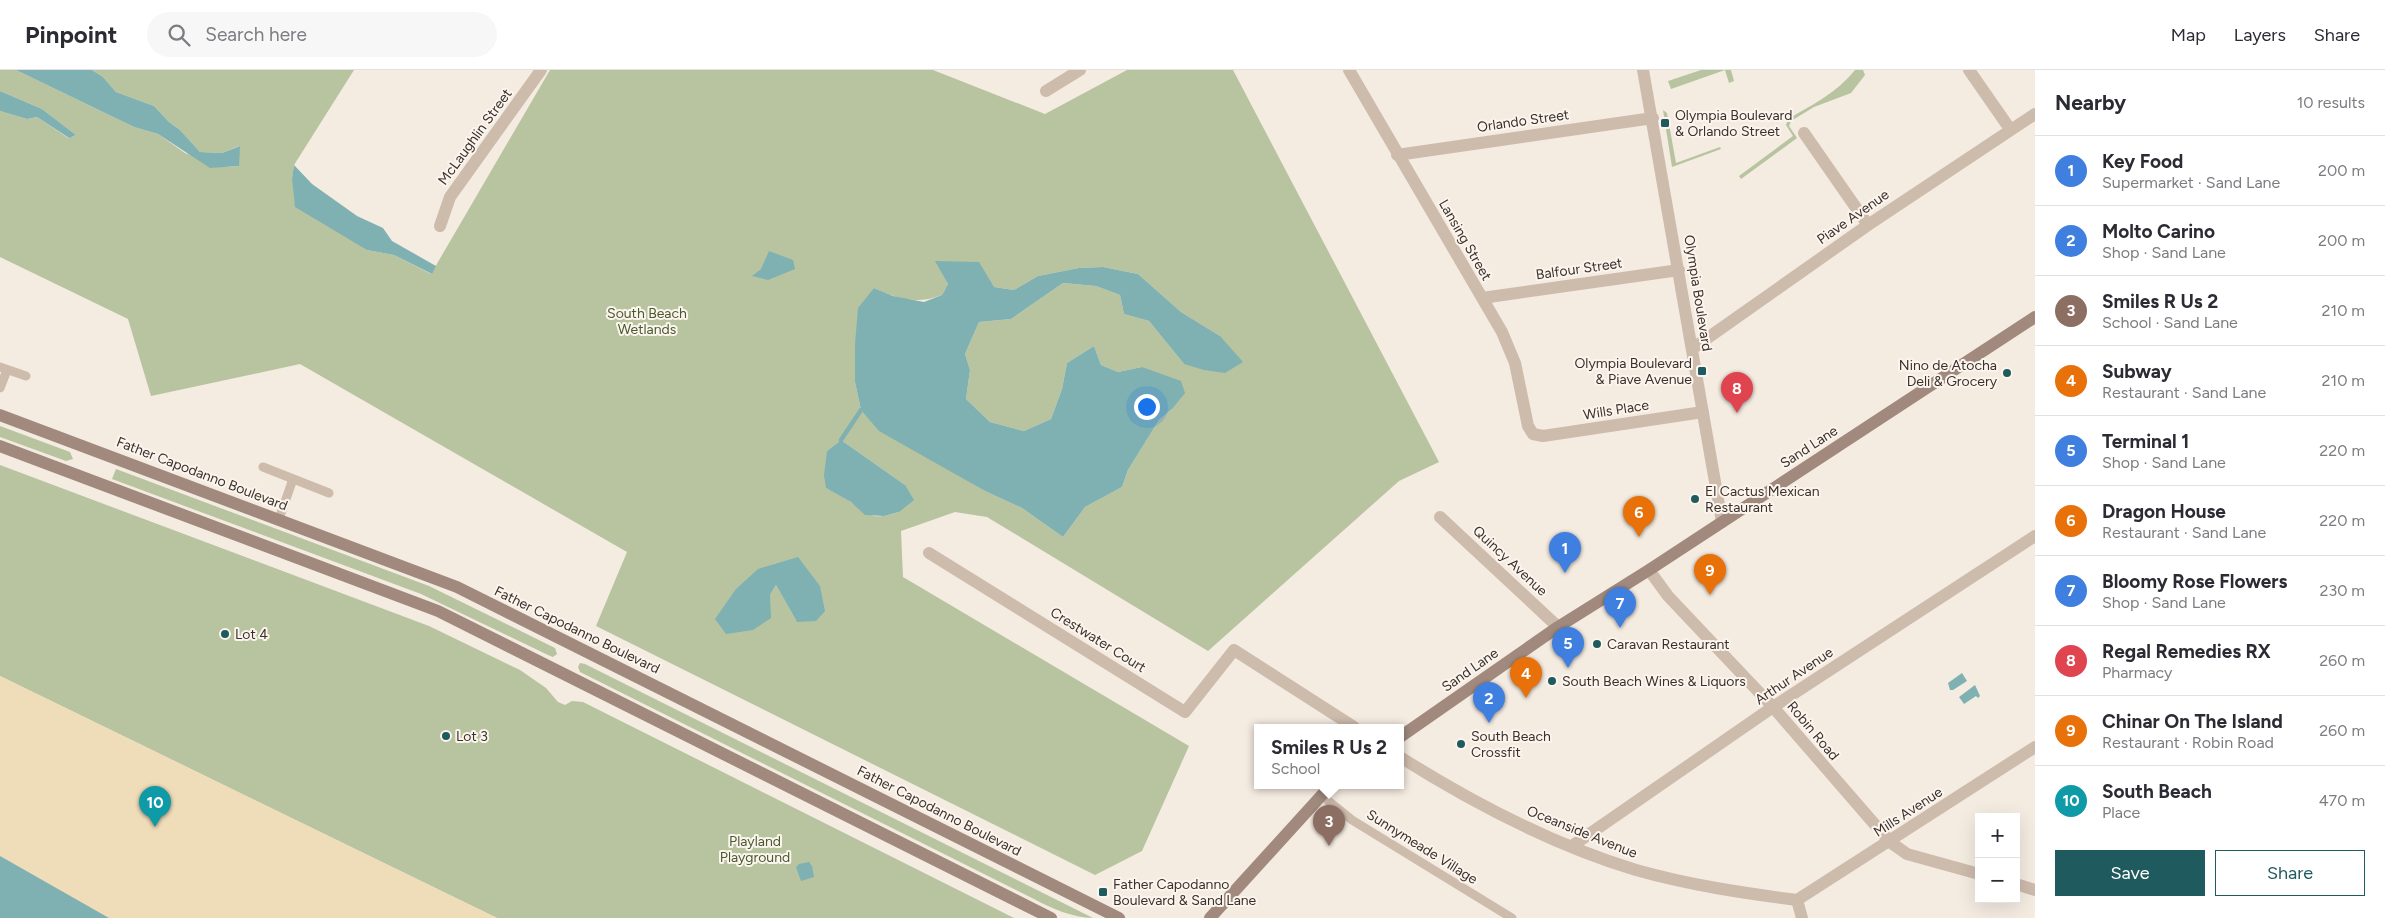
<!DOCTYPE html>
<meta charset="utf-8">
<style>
body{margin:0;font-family:Figtree,sans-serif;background:#f7f7f7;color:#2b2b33}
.controls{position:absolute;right:15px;bottom:15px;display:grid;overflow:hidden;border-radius:0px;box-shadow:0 5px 20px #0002}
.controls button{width:45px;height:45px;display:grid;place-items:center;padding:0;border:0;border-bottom:1px solid #e1e1e2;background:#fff;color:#2b2b33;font:25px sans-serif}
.you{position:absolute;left:1146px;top:336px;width:18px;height:18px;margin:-12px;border:4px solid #fff;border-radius:50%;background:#1a73e8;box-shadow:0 0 0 8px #1a73e833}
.badge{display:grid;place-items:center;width:32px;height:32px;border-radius:50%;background:#1f5a5e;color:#fff;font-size:16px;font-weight:700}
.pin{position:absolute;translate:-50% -41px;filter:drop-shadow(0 1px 2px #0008)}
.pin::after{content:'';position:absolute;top:26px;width:18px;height:15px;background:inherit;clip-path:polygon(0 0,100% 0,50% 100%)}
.popup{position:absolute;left:1254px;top:654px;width:150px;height:65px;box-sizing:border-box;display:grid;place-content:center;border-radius:0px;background:#fff;filter:drop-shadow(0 1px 4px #0005);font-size:16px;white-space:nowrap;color:#7c7c81}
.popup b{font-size:19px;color:#2b2b33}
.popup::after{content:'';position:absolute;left:50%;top:100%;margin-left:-10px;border:10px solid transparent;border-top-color:#fff}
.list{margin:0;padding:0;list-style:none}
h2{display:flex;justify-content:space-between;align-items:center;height:65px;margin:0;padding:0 20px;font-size:21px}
h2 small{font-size:16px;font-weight:400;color:#7c7c81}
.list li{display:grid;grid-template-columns:32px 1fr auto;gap:15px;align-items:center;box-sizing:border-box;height:70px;padding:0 20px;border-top:1px solid #e1e1e2}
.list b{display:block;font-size:19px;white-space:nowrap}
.list p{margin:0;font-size:16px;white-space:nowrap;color:#7c7c81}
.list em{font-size:16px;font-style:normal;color:#7c7c81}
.actions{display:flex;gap:10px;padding:15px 20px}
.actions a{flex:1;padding:11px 0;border:1px solid #1f5a5e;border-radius:0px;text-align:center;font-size:18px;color:#1f5a5e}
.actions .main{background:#1f5a5e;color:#fff}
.icon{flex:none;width:28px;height:28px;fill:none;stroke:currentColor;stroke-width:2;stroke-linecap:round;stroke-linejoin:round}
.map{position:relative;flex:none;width:2035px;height:848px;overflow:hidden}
header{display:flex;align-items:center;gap:30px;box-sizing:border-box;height:70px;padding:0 25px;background:#fff;border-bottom:1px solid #e1e1e2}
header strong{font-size:24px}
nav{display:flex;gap:28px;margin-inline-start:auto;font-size:18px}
.search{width:350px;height:45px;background:#f7f7f7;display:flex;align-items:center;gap:12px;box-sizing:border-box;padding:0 18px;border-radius:28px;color:#7c7c81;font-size:19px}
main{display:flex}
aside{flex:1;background:#fff}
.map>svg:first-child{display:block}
</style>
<header>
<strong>Pinpoint</strong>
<div class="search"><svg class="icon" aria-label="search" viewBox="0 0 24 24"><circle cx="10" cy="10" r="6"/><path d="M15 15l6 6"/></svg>Search here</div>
<nav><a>Map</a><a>Layers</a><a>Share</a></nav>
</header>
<main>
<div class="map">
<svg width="2035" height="848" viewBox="0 0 2035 848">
<rect width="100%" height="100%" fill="#f4ebe1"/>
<path fill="#b8c4a0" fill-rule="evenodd" d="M0 0H16L134 57 158 64 185 83 227 97 239 96V76L222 83 200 82 180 60 169 52 154 36 116 22 103 7 92 0H354L294 95 292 108 367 180 394 185 431 204 550 0H933L1045 44 1127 0H1233L1439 392 1399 411 1208 581 987 447 955 442 901 461 903 507 1189 676 1142 781 1095 805 596 556 627 482 300 294 151 326 128 249 0 187V41L27 49 37 47 68 68 76 65 42 39 0 21ZM936 191 994 217 1014 220 1038 206 1079 198 1103 197 1138 204 1181 242 1220 266 1184 294 1149 251 1124 244 1120 225 1096 216 1063 213 1011 249 979 252 965 284 970 300 966 329 990 352 1024 361 1051 349 1062 319 1067 293 1094 276 1101 295 1118 302 1142 297 1172 339 1159 350 1128 400 1122 417 1085 437 1063 467 1022 438 985 421 939 394 861 340 855 312V274L874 218C899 229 916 235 942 225L948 214ZM841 370 905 415 899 442C872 450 872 447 851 432 844 427 835 423 826 418L827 381ZM775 493 797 552 776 515 770 525Z
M1701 0H1731L1734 11 1729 13 1725 0 1671 19 1668 11Z
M1855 0H1863L1865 5 1851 23 1814 37 1791 51 1789 56 1797 68 1741 109 1739 106 1793 66 1786 55 1788 49C1812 35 1838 22 1855 0Z
M1663 40 1667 43 1676 93 1720 77 1721 79 1672 97Z
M0 356 70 382 73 389 66 391 0 367Z
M0 395 429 556 520 600 546 618 558 632 565 635 572 631 583 632 1014 848H497L0 606Z
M116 399 429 516 555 578 557 584 553 587 548 585 421 524 112 409Z
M580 593 585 594 1093 848C1073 848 1051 838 1034 829L580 602 578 597Z"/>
<path fill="#efdcb8" d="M0 606 497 848H9L0 843Z"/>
<path fill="#7fb0b2" d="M16 0H92L103 7 116 22 154 36 169 52 180 60 200 82 222 83 240 76 239 96 210 98 158 64 134 57Z
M0 21 42 39 76 65 69 68 37 47 27 49 0 41Z
M294 95 312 114 357 146 383 158 392 171 436 196 432 204 394 185 367 180 295 137 292 108Z
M769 181 793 190 795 199 768 210 752 206 761 199Z
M935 191 979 192 994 217 1014 220 1038 206 1079 198 1103 197 1138 204 1181 242 1220 266 1243 292 1225 303 1204 300 1184 294 1149 251 1124 244 1120 225 1096 216 1063 213 1011 249 979 252 965 284 970 300 966 329 990 352 1024 361 1051 349 1062 319 1067 293 1094 276 1101 295 1118 302 1142 297 1181 311 1185 323 1172 339 1159 350 1128 400 1122 417 1085 437 1063 467 1022 438 985 421 879 361 861 340 855 312V274L858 238 874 218 893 226 924 232 942 225 948 214Z
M841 370 905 415 914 430 899 442 884 446 865 445 851 432 826 418 824 405 827 381Z
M798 487 820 516 825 541 816 551 797 552 776 515 770 525 771 548 753 560 726 564 715 549 736 519 758 499Z
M1962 603 1967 611 1953 620H1950L1948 613Z
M1975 615 1980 626 1978 628 1976 626 1964 634 1959 627Z
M0 786 109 848H0Z
M809 792 812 796 814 807 801 811 796 797 799 794Z"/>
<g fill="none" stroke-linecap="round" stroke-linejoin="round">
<path stroke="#7fb0b2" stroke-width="4.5" d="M841 370 861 340"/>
<path stroke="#cdbbac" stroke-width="9" d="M0 297 26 306
M0 318 7 300
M263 397 329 423
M279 449 293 409
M1321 725 1352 750 1512 848"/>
<path stroke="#cdbbac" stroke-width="12" d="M1349 0 1502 262 1515 293 1528 356 1533 364 1543 366 1703 342
M1643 0 1722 452
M1969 0 2010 59
M1046 21 1080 0
M1804 63 1868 155
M1397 85 1653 48
M440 156 450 127 541 0
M1482 228 1679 200
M1692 279 1868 155 2035 44
M1440 447 1558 557
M929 483 1185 642 1234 580 1354 657
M1649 500 1668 526 1773 637 1890 772 1907 784 1979 804
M1400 687C1473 733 1553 775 1636 800 1689 815 1743 823 1797 830
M1572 776 1773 637 2035 466
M2016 814 2035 820
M1797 830 2035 677
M1797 830 1802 848"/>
<path stroke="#a18a7d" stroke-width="12" d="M0 345 457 517 1119 848
M0 376 438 541 1051 848
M1400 667 1558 557 1649 500 2035 247
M1210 848 1331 715"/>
</g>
<g fill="#1f5a5e" stroke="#fbf5ee" stroke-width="2">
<rect x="1660" y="48" width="10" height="10" rx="2.5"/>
<rect x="1697" y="296" width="10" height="10" rx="2.5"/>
<circle cx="2007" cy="303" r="5"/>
<circle cx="1695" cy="429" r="5"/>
<circle cx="225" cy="564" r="5"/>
<circle cx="1597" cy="574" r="5"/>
<circle cx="1552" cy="611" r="5"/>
<circle cx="446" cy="666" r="5"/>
<circle cx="1461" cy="674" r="5"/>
<rect x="1098" y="817" width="10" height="10" rx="2.5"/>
</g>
<g text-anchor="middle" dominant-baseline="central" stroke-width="4" stroke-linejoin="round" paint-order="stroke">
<g font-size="14" fill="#3b302b" stroke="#fbf5ee" text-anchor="start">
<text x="1675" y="45">Olympia Boulevard<tspan x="1675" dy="16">&amp; Orlando Street</tspan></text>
<text x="1692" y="293" text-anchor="end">Olympia Boulevard<tspan x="1692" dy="16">&amp; Piave Avenue</tspan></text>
<text x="1997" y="295" text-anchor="end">Nino de Atocha<tspan x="1997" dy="16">Deli &amp; Grocery</tspan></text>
<text x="1705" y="421">El Cactus Mexican<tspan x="1705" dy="16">Restaurant</tspan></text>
<text x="235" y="564">Lot 4</text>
<text x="1607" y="574">Caravan Restaurant</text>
<text x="1562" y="611">South Beach Wines &amp; Liquors</text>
<text x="456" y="666">Lot 3</text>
<text x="1471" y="666">South Beach<tspan x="1471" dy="16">Crossfit</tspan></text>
<text x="1113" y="814">Father Capodanno<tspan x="1113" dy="16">Boulevard &amp; Sand Lane</tspan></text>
</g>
<g font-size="14" fill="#3b302b" stroke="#fbf5ee">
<text transform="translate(1523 51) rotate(-8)">Orlando Street</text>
<text transform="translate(475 67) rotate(-54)">McLaughlin Street</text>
<text transform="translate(1853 147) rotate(-35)">Piave Avenue</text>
<text transform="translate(1465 170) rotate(60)">Lansing Street</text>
<text transform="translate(1579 199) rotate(-8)">Balfour Street</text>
<text transform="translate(1698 223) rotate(81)">Olympia Boulevard</text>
<text transform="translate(1616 340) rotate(-9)">Wills Place</text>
<text transform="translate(1809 377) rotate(-33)">Sand Lane</text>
<text transform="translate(202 404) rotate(21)">Father Capodanno Boulevard</text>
<text transform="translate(1510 491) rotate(43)">Quincy Avenue</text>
<text transform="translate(577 560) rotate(26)">Father Capodanno Boulevard</text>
<text transform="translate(1098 570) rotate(32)">Crestwater Court</text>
<text transform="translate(1470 600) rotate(-35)">Sand Lane</text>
<text transform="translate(1794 606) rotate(-34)">Arthur Avenue</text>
<text transform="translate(1813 661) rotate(50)">Robin Road</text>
<text transform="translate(939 741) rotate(27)">Father Capodanno Boulevard</text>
<text transform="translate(1908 742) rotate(-33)">Mills Avenue</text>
<text transform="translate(1582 762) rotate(22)">Oceanside Avenue</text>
<text transform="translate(1422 777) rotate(32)">Sunnymeade Village</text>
</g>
<g font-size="14" fill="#4a5a2e" stroke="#fbf5ee">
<text x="647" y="243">South Beach<tspan x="647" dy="16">Wetlands</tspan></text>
<text x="755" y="771">Playland<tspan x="755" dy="16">Playground</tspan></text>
</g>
</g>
</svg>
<div class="controls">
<button>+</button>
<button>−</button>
</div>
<div class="you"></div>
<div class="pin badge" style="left:1565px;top:503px;background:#3f7fe0">1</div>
<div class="pin badge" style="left:1489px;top:653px;background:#3f7fe0">2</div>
<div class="pin badge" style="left:1329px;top:776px;background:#8d6e63">3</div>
<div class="popup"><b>Smiles R Us 2</b>School</div>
<div class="pin badge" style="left:1526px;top:628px;background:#e8710a">4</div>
<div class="pin badge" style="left:1568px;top:598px;background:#3f7fe0">5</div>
<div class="pin badge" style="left:1639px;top:467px;background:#e8710a">6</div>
<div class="pin badge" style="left:1620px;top:558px;background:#3f7fe0">7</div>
<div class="pin badge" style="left:1737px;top:343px;background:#e0444e">8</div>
<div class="pin badge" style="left:1710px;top:525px;background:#e8710a">9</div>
<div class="pin badge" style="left:155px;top:757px;background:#0f9aa8">10</div>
</div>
<aside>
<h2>Nearby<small>10 results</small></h2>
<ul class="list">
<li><span class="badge" style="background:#3f7fe0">1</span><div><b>Key Food</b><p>Supermarket · Sand Lane</p></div><em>200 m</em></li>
<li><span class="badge" style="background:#3f7fe0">2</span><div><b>Molto Carino</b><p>Shop · Sand Lane</p></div><em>200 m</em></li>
<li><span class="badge" style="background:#8d6e63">3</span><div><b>Smiles R Us 2</b><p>School · Sand Lane</p></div><em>210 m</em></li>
<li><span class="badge" style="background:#e8710a">4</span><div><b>Subway</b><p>Restaurant · Sand Lane</p></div><em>210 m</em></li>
<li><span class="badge" style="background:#3f7fe0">5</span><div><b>Terminal 1</b><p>Shop · Sand Lane</p></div><em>220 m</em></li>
<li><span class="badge" style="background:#e8710a">6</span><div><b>Dragon House</b><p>Restaurant · Sand Lane</p></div><em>220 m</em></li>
<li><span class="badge" style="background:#3f7fe0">7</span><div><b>Bloomy Rose Flowers</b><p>Shop · Sand Lane</p></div><em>230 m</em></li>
<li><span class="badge" style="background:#e0444e">8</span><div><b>Regal Remedies RX</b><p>Pharmacy</p></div><em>260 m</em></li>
<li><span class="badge" style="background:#e8710a">9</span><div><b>Chinar On The Island</b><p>Restaurant · Robin Road</p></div><em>260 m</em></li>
<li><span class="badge" style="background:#0f9aa8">10</span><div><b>South Beach</b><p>Place</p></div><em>470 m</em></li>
</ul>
<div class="actions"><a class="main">Save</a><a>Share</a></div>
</aside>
</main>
